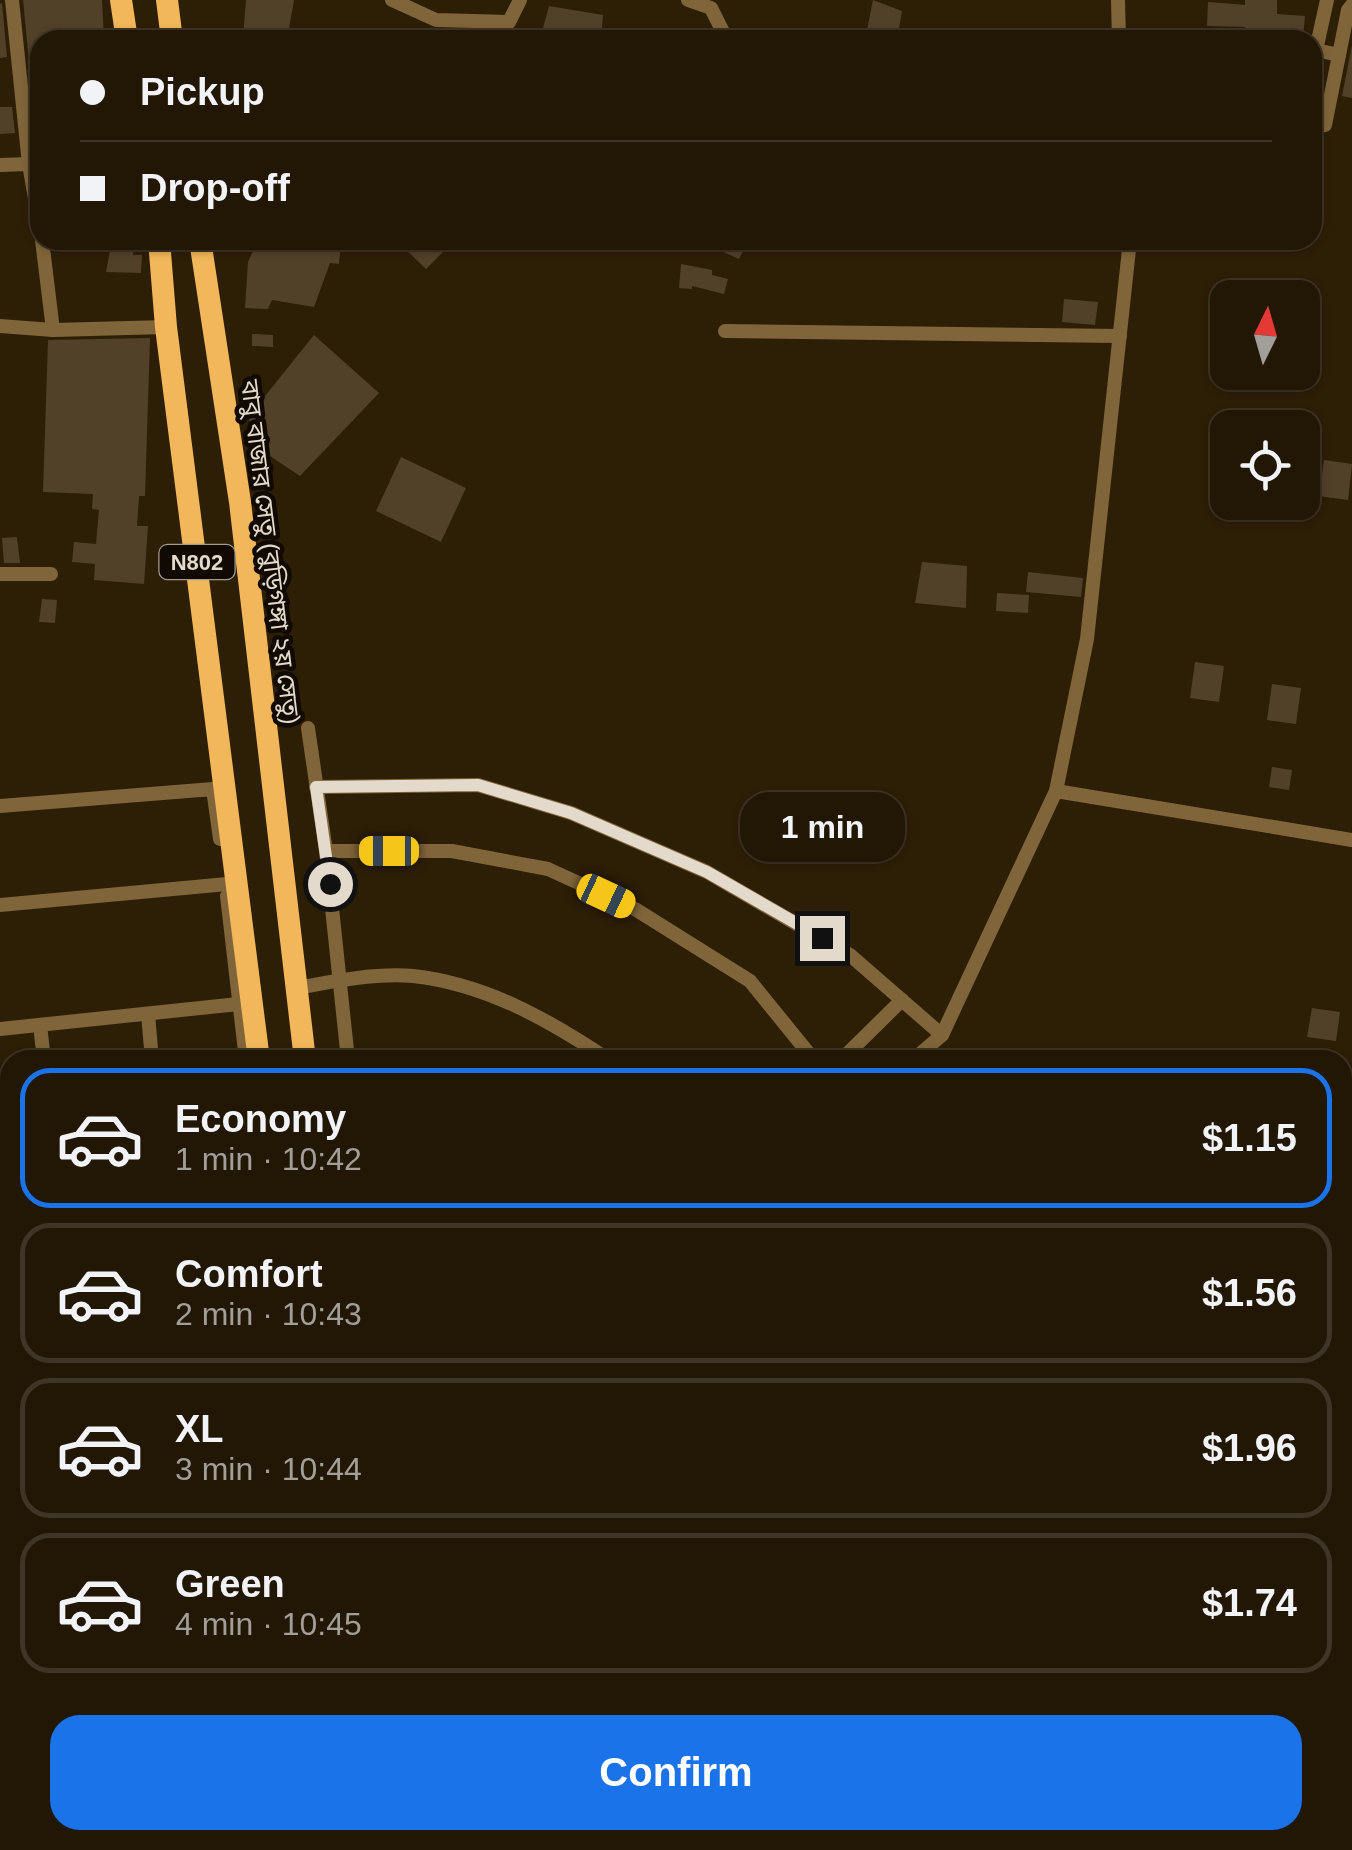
<!DOCTYPE html>
<html lang="en">
<head>
<meta charset="utf-8">
<style>
  :root { --surface:#221604; --page:#2a1f0e; --text:#f1f3f6; --muted:#a29f9a; --line:#3f3526; --accent:#1a73e8 }
  body { margin:0; font-family:Arial,"Noto Sans Bengali",sans-serif; background:var(--page); color:var(--text); height:100vh; display:flex; flex-direction:column; font-size:38px; white-space:nowrap }
  * { box-sizing:border-box; margin:0 }
  p { font-size:32px; color:var(--muted) }
  .icon { flex:none; width:55px; height:55px; fill:none; stroke:currentColor; stroke-width:2; stroke-linecap:round; stroke-linejoin:round }
  .map { position:relative; flex:1; overflow:hidden }
  .side { position:absolute; left:0px; top:1050px; width:1352px; height:800px; display:flex; flex-direction:column; background:var(--surface); border-radius:30px 30px 0 0; box-shadow:0 2px 8px #0004,0 0 0 2px var(--line) }
  .side>* { flex:none }
  .guide { position:absolute; left:30px; top:30px; width:1292px; height:220px; border-radius:30px; box-shadow:0 2px 8px #0004,0 0 0 2px var(--line); display:grid; align-content:center; height:220px; padding:0 50px; background:var(--surface) }
  .needle { width:65px; rotate:5deg }
  .controls { position:absolute; left:1210px; top:280px; display:grid; gap:20px }
  .controls a { display:grid; place-items:center; width:110px; height:110px; border-radius:20px; background:var(--surface); box-shadow:0 2px 8px #0004,0 0 0 2px var(--line); font-size:50px }
  .end { position:absolute; width:45px; height:45px; margin:-22px; border:12px solid #e4dacc; background:#111; box-shadow:0 0 0 5px #111 }
  .from { border-radius:50% }
  .bubble { position:absolute; height:70px; border-radius:30px; background:var(--surface); box-shadow:0 2px 8px #0004,0 0 0 2px var(--line); font-size:32px; font-weight:600; line-height:70px; text-align:center }
  .car { position:absolute; width:30px; height:60px; margin:-30px -15px; border-radius:12px; box-shadow:0 0 8px 2px #0007; background:linear-gradient(#f5c518 24%,#345 0 40%,#f5c518 0 76%,#345 0 86%,#f5c518 0) }
  .guide b { display:flex; align-items:center; gap:35px; height:95px; font-size:38px }
  .guide b+b { border-top:2px solid var(--line) }
  .guide i { width:25px; height:25px; background:var(--text) }
  ul { padding:18px 0 0; list-style:none }
  li { display:flex; align-items:center; gap:30px; height:140px; margin:0 20px 15px; padding:0 30px; border:5px solid var(--line); border-radius:30px }
  li div { flex:1 }
  li b { display:block; font-size:38px }
  li em { font-style:normal; font-weight:600 }
  li.on { border-color:var(--accent) }
  li>.icon { width:90px; height:90px; stroke-width:1.5 }
  .primary-button { display:flex; gap:20px; margin-top:auto; padding:20px 50px }
  .primary-button a { flex:1; height:115px; border-radius:30px; background:var(--accent); color:#fff; font-size:40px; font-weight:600; line-height:115px; text-align:center }
  .map>svg:first-child { display:block }
</style>
</head>
<body>
<div class="map">
<svg width="1352" height="1850" viewBox="0 0 1352 1850">
  <rect width="100%" height="100%" fill="#2d1e06"/>
  <g fill="#524129">
    <path d="M23,0H102L104,40L40,39V110L34,111Z"/>
    <path d="M246,0H294L287,40L243,37Z"/>
    <path d="M873,0L902,11L897,40H865Z"/>
    <path d="M1245,0H1277V14L1305,16L1303,37L1269,35V40H1245V27L1207,26L1208,2L1245,5Z"/>
    <path d="M2,3L7,57L0,58V4Z"/>
    <path d="M549,6L603,15L601,38L577,33L576,38L542,32Z"/>
    <path d="M446,31L494,32L503,34L502,40H444Z"/>
    <path d="M1352,45V98L1342,96Z"/>
    <path d="M0,107H12L15,133L0,134Z"/>
    <path d="M112,240H134L133,255H142L141,273L106,272Z"/>
    <path d="M258,240H341L339,264L330,263L314,307L272,300L268,309L245,308L248,262Z"/>
    <path d="M396,240H455L426,269Z"/>
    <path d="M727,240L745,247L739,259L721,251Z"/>
    <path d="M681,264L712,270V275L728,279L724,294L692,286V289L679,288Z"/>
    <path d="M1064,299L1098,302L1095,325L1062,322Z"/>
    <path d="M252,334L273,335V347L252,346Z"/>
    <path d="M314,335L379,393L300,476L252,444L249,416Z"/>
    <path d="M150,338L145,496H139L137,526H148L144,584L94,580L95,564L72,562L74,542L96,544L99,510L92,509L93,494L43,492L48,340Z"/>
    <path d="M401,457L466,488L441,542L376,511Z"/>
    <path d="M1324,460L1352,464L1348,500L1319,496Z"/>
    <path d="M17,537L20,563H4L2,538Z"/>
    <path d="M922,562L967,566L966,608L915,603Z"/>
    <path d="M1028,572L1083,578L1081,597L1026,592Z"/>
    <path d="M997,593L1029,595L1028,613L996,611Z"/>
    <path d="M42,599L57,600L55,623L39,622Z"/>
    <path d="M1195,662L1224,666L1219,702L1190,698Z"/>
    <path d="M1272,684L1301,688L1296,724L1267,720Z"/>
    <path d="M1272,767L1292,770L1289,790L1269,787Z"/>
    <path d="M1312,1008L1340,1012L1336,1041L1307,1037Z"/>
  </g>
  <g fill="none" stroke-linecap="round" stroke-linejoin="round">
    <g stroke="#81653a" stroke-width="14">
      <path d="M12,0L29,164L40,227"/>
      <path d="M392,0L436,20L509,22L520,0"/>
      <path d="M688,0L711,8L727,40"/>
      <path d="M1118,0L1119,40"/>
      <path d="M1327,0L1316,50L1339,55"/>
      <path d="M1312,128L1325,125L1348,10L1352,5"/>
      <path d="M0,165L29,164"/>
      <path d="M42,240L53,330L166,327"/>
      <path d="M0,326L53,330"/>
      <path d="M725,331L1120,336"/>
      <path d="M0,574H51"/>
      <path d="M308,728L326,851L348,1060"/>
      <path d="M316,787L478,785L571,813L707,872L850,955L942,1035"/>
      <path d="M1056,791L1352,840"/>
      <path d="M0,806L213,789L220,839"/>
      <path d="M326,851H452L548,869L635,909L750,981L814,1060"/>
      <path d="M227,896L246,1060"/>
      <path d="M0,905L238,883"/>
      <path d="M297,988C334,981 375,973 413,976C486,984 549,1020 609,1060"/>
      <path d="M148,1014L152,1060"/>
      <path d="M40,1025L44,1060"/>
      <path d="M0,1029L248,1003"/>
      <path d="M841,1060L902,1000"/>
      <path d="M913,1060L942,1035L1056,791L1087,639L1130,240"/>
      <path d="M0,1142L10,1141"/>
      <path d="M0,1247L10,1246"/>
      <path d="M0,1477H10"/>
      <path d="M0,1583L10,1582"/>
      <path d="M0,1695L10,1694"/>
      <path d="M0,1813L10,1812"/>
      <path d="M121,1840L122,1850"/>
      <path d="M227,1840L228,1850"/>
      <path d="M335,1840L336,1850"/>
      <path d="M641,1850L662,1840"/>
    </g>
    <g stroke="#f1b75a" stroke-width="22">
      <path d="M121,0L127,40"/>
      <path d="M167,0L172,40"/>
      <path d="M159,240L166,327L259,1060"/>
      <path d="M200,240L240,502L305,1060"/>
      <path d="M365,1840L366,1850"/>
      <path d="M396,1840L397,1850"/>
    </g>
  </g>
  <g fill="none" stroke-linecap="round" stroke-linejoin="round">
    <path stroke="#e4dacc" stroke-width="12" d="M330,884L316,787L478,785L571,813L707,872L822,938"/>
  </g>
  <g text-anchor="middle" stroke-width="9" stroke-linejoin="round" paint-order="stroke">
    <rect fill="#100a02" stroke="#a49c8f" stroke-width="2.5" x="159.5" y="545" width="75" height="34" rx="8"/>
    <g font-size="22" font-weight="bold" fill="#e4dacc">
      <text x="197" y="570">N802</text>
    </g>
    <g font-size="25" fill="#e4dacc" stroke="#100a02">
      <text transform="translate(271 552) rotate(83)" y="9">বাবু বাজার সেতু (বুড়িগঙ্গা ২য় সেতু)</text>
    </g>
  </g>
</svg>
<div class="controls">
<a><svg class="needle" viewBox="-14 -14 28 28"><path d="M0-13l5 13h-10z" fill="#e53935"/><path d="M0 13l5-13h-10z" fill="#a29f9a"/></svg></a>
<a><svg class="icon" aria-label="locate" viewBox="0 0 24 24"><circle cx="12" cy="12" r="6"/><path d="M12 2v4M12 18v4M2 12h4M18 12h4"/></svg></a>
</div>
<i class="end from" style="left:330px;top:884px"></i>
<i class="end" style="left:822px;top:938px"></i>
<div class="bubble" style="left:740px;top:792px;width:165px">1 min</div>
<i class="car" style="left:389px;top:851px;rotate:270deg"></i>
<i class="car" style="left:606px;top:896px;rotate:115deg"></i>
<div class="guide">
<b><i class="from"></i>Pickup</b>
<b><i></i>Drop-off</b>
</div>
<section class="side">
<ul>
<li class="on"><svg class="icon" aria-label="car" viewBox="0 0 24 24"><path d="M5 17H2v-5l4-1 3-4h7l3 4 3 1v5h-3M9 17h6M6 11h13"/><circle cx="7" cy="17" r="2"/><circle cx="17" cy="17" r="2"/></svg><div><b>Economy</b><p>1 min · 10:42</p></div><em>$1.15</em></li>
<li><svg class="icon" aria-label="car" viewBox="0 0 24 24"><path d="M5 17H2v-5l4-1 3-4h7l3 4 3 1v5h-3M9 17h6M6 11h13"/><circle cx="7" cy="17" r="2"/><circle cx="17" cy="17" r="2"/></svg><div><b>Comfort</b><p>2 min · 10:43</p></div><em>$1.56</em></li>
<li><svg class="icon" aria-label="car" viewBox="0 0 24 24"><path d="M5 17H2v-5l4-1 3-4h7l3 4 3 1v5h-3M9 17h6M6 11h13"/><circle cx="7" cy="17" r="2"/><circle cx="17" cy="17" r="2"/></svg><div><b>XL</b><p>3 min · 10:44</p></div><em>$1.96</em></li>
<li><svg class="icon" aria-label="car" viewBox="0 0 24 24"><path d="M5 17H2v-5l4-1 3-4h7l3 4 3 1v5h-3M9 17h6M6 11h13"/><circle cx="7" cy="17" r="2"/><circle cx="17" cy="17" r="2"/></svg><div><b>Green</b><p>4 min · 10:45</p></div><em>$1.74</em></li>
</ul>
<div class="primary-button"><a>Confirm</a></div>
</section>
</div>
</body>
</html>
